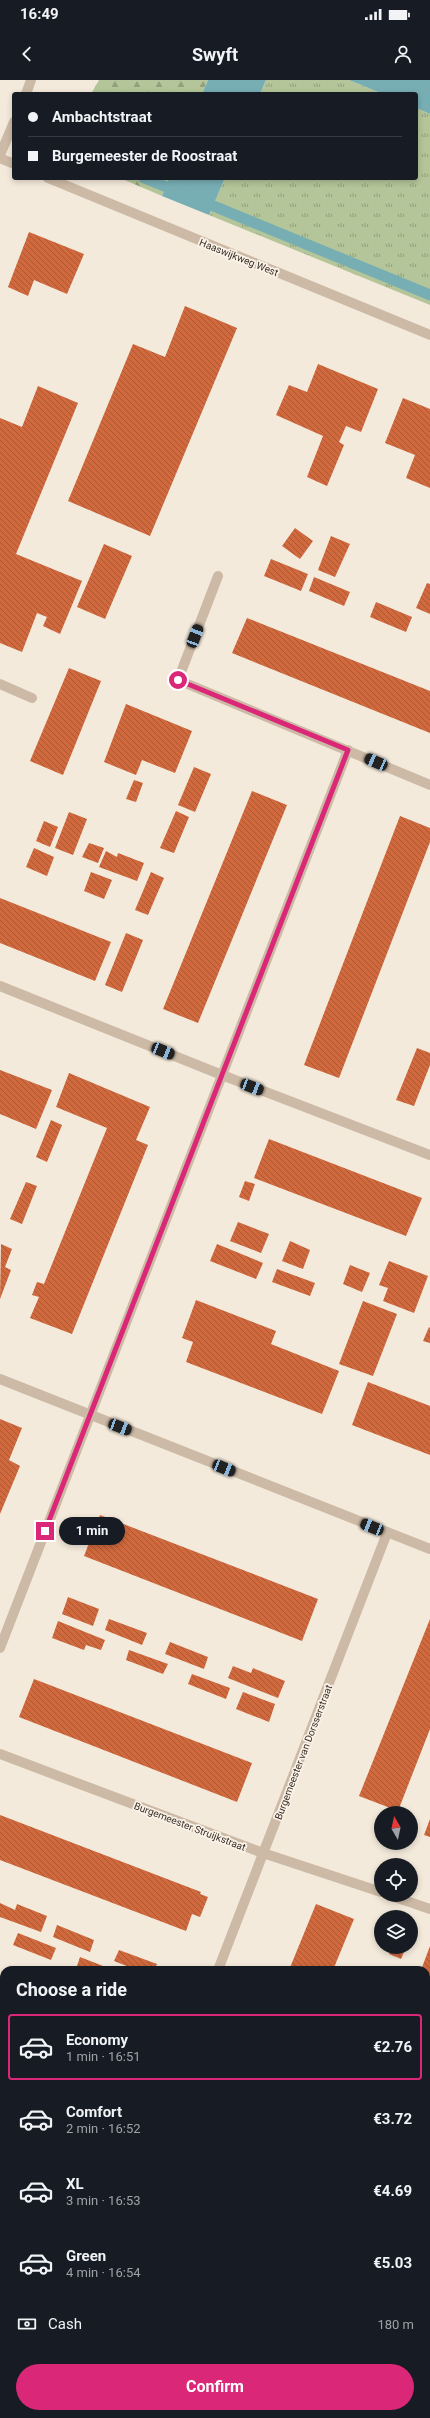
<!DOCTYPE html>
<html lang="en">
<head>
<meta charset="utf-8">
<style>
  :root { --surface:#171b24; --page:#20242c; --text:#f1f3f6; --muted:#9ea1a6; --line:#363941; --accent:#db2777 }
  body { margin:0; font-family:Roboto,sans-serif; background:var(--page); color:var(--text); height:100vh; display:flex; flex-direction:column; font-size:15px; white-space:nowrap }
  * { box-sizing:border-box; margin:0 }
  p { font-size:13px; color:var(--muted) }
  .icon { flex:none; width:22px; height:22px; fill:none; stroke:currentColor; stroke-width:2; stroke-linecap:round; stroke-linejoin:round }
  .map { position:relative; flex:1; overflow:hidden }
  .details { position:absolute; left:0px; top:1886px; width:430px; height:452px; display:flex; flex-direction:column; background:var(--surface); border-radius:12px 12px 0 0; box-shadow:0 2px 6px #0003 }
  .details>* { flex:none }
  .hud { position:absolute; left:12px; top:12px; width:406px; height:88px; border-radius:4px; box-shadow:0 2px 6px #0003; display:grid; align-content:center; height:88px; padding:0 16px; background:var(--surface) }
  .needle { width:26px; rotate:351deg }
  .buttons { position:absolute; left:374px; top:1726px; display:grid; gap:8px }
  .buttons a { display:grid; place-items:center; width:44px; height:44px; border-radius:50%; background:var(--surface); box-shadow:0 2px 6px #0003; font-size:20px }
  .end { position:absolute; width:18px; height:18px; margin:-9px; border:5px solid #db2777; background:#fff; box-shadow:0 0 0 2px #fff }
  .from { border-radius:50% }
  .bubble { position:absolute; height:28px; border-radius:14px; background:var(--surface); box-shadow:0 2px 6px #0003; font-size:13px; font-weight:700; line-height:28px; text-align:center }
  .car { position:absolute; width:12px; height:24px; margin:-12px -6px; border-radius:5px; box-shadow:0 0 3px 1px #0007; background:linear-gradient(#222 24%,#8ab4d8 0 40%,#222 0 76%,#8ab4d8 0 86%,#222 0) }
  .hud b { display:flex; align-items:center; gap:14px; height:38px; font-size:15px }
  .hud b+b { border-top:1px solid var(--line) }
  .hud i { width:10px; height:10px; background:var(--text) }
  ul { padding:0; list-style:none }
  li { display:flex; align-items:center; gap:12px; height:66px; margin:0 8px 6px; padding:0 8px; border:2px solid transparent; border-radius:4px }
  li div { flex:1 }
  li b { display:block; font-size:15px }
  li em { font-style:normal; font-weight:700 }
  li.on { border-color:var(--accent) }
  li>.icon { width:36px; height:36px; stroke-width:1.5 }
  h2 { padding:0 16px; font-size:18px; line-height:48px }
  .pay { display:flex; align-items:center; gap:10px; height:44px; padding:0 16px; font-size:15px }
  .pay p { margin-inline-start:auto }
  .button { display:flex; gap:8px; margin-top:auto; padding:8px 16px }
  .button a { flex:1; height:46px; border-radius:24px; background:var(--accent); color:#fff; font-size:16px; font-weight:700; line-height:46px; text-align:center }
  .status { display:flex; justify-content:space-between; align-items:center; height:28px; padding:0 20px; background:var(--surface); direction:ltr }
  .status svg { height:11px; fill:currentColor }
  header { display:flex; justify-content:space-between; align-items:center; height:52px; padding:0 16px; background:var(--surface); font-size:18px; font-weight:700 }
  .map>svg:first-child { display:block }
</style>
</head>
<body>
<div class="status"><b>16:49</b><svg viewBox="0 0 49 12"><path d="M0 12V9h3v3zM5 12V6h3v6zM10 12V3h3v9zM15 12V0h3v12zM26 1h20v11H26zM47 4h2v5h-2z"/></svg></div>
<header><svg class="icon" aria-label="back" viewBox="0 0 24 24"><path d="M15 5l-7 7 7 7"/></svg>Swyft<svg class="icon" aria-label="person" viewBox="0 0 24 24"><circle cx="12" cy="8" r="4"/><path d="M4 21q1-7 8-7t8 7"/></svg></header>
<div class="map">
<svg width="430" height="2338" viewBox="0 0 430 2338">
  <defs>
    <pattern id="grass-tufts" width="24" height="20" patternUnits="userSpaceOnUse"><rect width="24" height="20" fill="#b4c599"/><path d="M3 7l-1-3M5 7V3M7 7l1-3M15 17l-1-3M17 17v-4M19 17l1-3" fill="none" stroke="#93a07d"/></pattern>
    <pattern id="forest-firs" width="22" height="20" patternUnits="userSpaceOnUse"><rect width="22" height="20" fill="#b4c599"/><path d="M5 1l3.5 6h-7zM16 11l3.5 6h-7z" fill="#93a07d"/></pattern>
    <pattern id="building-back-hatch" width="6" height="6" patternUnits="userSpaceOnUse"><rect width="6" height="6" fill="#d0693d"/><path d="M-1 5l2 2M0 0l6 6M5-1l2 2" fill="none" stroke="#aa5733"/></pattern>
  </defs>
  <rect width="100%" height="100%" fill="#f4eadb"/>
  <g fill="url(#grass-tufts)">
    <path d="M266,0H349L383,14H260Z"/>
    <path d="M416,28L430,34V225L209,135L225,98H416Z"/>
  </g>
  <g fill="url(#forest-firs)">
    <path d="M99,0H208L202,14H91Z"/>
    <path d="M120,98H169L162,116Z"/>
  </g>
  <g fill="#77aeb4">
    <path d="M208,0H266L260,14H202Z"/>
    <path d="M349,0H430V34L416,28V14H383Z"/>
    <path d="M169,98H225L209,135L162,116Z"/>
  </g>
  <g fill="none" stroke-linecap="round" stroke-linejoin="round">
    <g stroke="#77aeb4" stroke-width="11">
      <path d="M144,98L179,112"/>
      <path d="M199,120L430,215"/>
    </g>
  </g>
  <g fill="url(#building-back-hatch)">
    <path d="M29,152L84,174L67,214L34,200L28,216L8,207Z"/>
    <path d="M185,226L237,248L150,456L68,421L133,264L165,277Z"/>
    <path d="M318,284L378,309L361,352L346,346L339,362L344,365L327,406L307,397L323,356L276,335L289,305L307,312Z"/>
    <path d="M38,306L78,323L16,474L82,501L60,554L43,546L47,537L37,533L22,572L0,563V338L22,347Z"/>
    <path d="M403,318L430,329V408L406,398L415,375L385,363Z"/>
    <path d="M295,448L313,461L300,479L282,466Z"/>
    <path d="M331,456L350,464L335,497L318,490Z"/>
    <path d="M104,464L132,476L105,539L77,527Z"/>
    <path d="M271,479L308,494L301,511L264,496Z"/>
    <path d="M314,497L350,512L344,526L309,511Z"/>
    <path d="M427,503L430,504V534L416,528Z"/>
    <path d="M376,522L412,537L406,552L370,537Z"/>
    <path d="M247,538L430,611V653L232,573Z"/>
    <path d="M69,588L101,601L63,695L30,681Z"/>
    <path d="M126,624L192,651L175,693L142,680L136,695L104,682Z"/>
    <path d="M194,687L211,694L195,732L178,725Z"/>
    <path d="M134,700L143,703L136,722L126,719Z"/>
    <path d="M252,711L287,725L198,943L163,929Z"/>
    <path d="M176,731L189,737L174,773L160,768Z"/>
    <path d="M69,732L87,739L73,775L55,768Z"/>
    <path d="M400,736L430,748V762L339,998L304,985Z"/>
    <path d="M44,741L58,747L50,767L36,761Z"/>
    <path d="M89,763L104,768L98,783L82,777Z"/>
    <path d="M34,768L54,777L47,796L26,787Z"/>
    <path d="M106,771L117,777L118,773L144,783L137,801L99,787Z"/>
    <path d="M91,792L112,800L104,819L84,811Z"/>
    <path d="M151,792L164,798L148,835L135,830Z"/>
    <path d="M0,818L111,862L95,901L0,863Z"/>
    <path d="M126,853L143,860L122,912L105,905Z"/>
    <path d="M417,968L430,973V985L414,1026L396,1020Z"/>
    <path d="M0,990L52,1010L36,1049L0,1034Z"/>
    <path d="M69,993L150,1027L136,1060L148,1065L72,1254L30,1238L39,1217L32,1215L37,1202L44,1204L107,1048L56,1027Z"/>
    <path d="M51,1040L62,1045L47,1082L36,1077Z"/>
    <path d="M269,1059L422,1118L406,1156L254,1098Z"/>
    <path d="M245,1101L255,1104L249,1121L239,1117Z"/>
    <path d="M26,1102L37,1106L22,1144L10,1139Z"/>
    <path d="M238,1142L269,1154L261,1173L230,1161Z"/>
    <path d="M290,1161L310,1170L303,1189L282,1181Z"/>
    <path d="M1,1164L12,1169L5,1187L11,1190L0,1219Z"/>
    <path d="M217,1164L263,1183L256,1199L210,1181Z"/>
    <path d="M389,1181L428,1196L414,1233L383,1221L388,1208L379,1205Z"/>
    <path d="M350,1185L370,1193L362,1212L343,1204Z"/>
    <path d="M277,1189L315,1203L310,1216L272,1202Z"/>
    <path d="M196,1220L276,1251L271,1264L339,1291L322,1334L186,1282L193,1262L182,1258Z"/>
    <path d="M363,1221L397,1234L373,1296L339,1284Z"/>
    <path d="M429,1247L430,1248V1263L423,1261Z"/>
    <path d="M368,1302L430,1326V1375L352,1345Z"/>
    <path d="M0,1339L22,1348L9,1380L20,1386L0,1434Z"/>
    <path d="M100,1435L318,1519L302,1561L84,1476Z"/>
    <path d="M68,1517L99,1529L93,1546L62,1534Z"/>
    <path d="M109,1539L147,1553L142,1565L105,1550Z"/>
    <path d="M430,1539V1649L398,1731L359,1716Z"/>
    <path d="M58,1541L105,1560L101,1570L86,1565L84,1570L52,1558Z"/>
    <path d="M170,1562L208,1577L204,1589L165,1574Z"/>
    <path d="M129,1570L168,1584L163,1594L126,1580Z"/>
    <path d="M233,1586L251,1593L253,1588L285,1601L278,1618L228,1598Z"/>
    <path d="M192,1594L230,1608L226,1619L188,1604Z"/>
    <path d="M34,1599L252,1683L237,1722L19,1637Z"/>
    <path d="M243,1612L275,1624L269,1642L236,1629Z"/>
    <path d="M0,1735L201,1812L200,1814L208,1817L200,1837L192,1834L186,1851L0,1780Z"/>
    <path d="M430,1739V1757L424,1755Z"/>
    <path d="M0,1823L15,1830L17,1824L47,1836L41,1852L0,1837Z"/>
    <path d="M316,1824L354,1839L333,1890H289Z"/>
    <path d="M57,1845L94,1860L90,1872L53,1857Z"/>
    <path d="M18,1853L56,1868L51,1880L13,1865Z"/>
    <path d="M430,1866V1908L426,1906V1890H421Z"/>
    <path d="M392,1867H406L401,1879L389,1874Z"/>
    <path d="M119,1870L157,1884L154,1890H137L114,1881Z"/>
    <path d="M80,1877L98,1884L113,1890H79L76,1889Z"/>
    <path d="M0,1901L4,1903V1951L0,1949Z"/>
    <path d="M426,1970L430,1972V1992L426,1991Z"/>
    <path d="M426,2002L430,2004V2017L426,2015Z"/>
    <path d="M426,2070L430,2071V2097L426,2107Z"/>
    <path d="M426,2255L430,2256V2297L426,2296Z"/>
    <rect x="0" y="2262" width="4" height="45"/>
    <path d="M40,2334H52V2338L40,2337Z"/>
    <path d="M61,2334H78V2337L61,2338Z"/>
    <path d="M107,2334H117L116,2338H107Z"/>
    <path d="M172,2334H211L210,2338H172Z"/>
    <path d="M280,2334H292L291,2338Z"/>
    <path d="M319,2334H330L329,2337Z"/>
    <path d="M382,2334H402L400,2338H381Z"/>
  </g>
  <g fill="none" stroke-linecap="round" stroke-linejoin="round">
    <g stroke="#cdbaa6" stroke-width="10">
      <path d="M26,14L31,0"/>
      <path d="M0,75L14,42"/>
      <path d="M0,78L14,84"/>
      <path d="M48,98L430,255"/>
      <path d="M218,496L178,600L430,705"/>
      <path d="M0,604L32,618"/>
      <path d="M0,906L222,995L430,1075"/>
      <path d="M0,1299L430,1469"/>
      <path d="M0,1568L348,670"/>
      <path d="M0,1674L263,1773L381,1812"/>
      <path d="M389,1815L430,1829"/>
      <path d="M218,1890L387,1453"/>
      <path d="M0,2052L4,2054"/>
      <path d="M0,2100L4,2088"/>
      <path d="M426,2198L430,2199"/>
    </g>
  </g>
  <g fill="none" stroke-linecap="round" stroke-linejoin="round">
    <path stroke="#db2777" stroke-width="5" d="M45,1451L348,670L178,600"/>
  </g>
  <g text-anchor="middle" stroke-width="3.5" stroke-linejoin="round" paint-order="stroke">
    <g font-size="10" fill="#392e27" stroke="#fbf3e8">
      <text transform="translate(239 177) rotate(22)" y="4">Haaswijkweg West</text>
      <text transform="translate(303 1672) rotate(-69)" y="4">Burgemeester van Dorsserstraat</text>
      <text transform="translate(190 1746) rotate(21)" y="4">Burgemeester Struijkstraat</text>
    </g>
  </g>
</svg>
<div class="buttons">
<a><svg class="needle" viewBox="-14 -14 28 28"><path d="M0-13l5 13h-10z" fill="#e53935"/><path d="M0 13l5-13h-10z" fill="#9ea1a6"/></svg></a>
<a><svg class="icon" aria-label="locate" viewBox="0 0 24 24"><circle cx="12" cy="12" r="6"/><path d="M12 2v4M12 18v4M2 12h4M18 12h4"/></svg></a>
<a><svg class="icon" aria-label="layers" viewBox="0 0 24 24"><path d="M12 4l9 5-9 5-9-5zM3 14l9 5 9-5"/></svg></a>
</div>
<i class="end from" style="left:178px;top:600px"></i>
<i class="end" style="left:45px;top:1451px"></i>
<div class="bubble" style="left:59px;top:1437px;width:66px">1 min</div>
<i class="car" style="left:195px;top:556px;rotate:21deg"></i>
<i class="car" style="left:376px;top:682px;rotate:294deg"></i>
<i class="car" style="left:163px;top:971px;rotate:112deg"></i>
<i class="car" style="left:252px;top:1007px;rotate:111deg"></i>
<i class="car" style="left:120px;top:1347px;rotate:111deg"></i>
<i class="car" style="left:224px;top:1388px;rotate:112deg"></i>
<i class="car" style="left:372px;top:1447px;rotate:292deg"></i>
<div class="hud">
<b><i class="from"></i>Ambachtstraat</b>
<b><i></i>Burgemeester de Roostraat</b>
</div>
<section class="details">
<h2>Choose a ride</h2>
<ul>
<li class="on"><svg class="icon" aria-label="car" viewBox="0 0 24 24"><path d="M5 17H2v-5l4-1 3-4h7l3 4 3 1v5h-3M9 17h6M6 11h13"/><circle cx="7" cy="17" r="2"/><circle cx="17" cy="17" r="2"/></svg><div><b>Economy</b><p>1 min · 16:51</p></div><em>€2.76</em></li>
<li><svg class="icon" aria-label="car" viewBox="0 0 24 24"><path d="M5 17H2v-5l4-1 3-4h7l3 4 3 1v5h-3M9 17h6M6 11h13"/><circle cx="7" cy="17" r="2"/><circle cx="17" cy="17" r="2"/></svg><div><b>Comfort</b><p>2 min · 16:52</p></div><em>€3.72</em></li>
<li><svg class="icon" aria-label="car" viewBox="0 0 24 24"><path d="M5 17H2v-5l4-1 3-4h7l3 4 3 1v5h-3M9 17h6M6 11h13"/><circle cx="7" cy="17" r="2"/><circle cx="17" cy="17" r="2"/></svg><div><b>XL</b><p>3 min · 16:53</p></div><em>€4.69</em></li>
<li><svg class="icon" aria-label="car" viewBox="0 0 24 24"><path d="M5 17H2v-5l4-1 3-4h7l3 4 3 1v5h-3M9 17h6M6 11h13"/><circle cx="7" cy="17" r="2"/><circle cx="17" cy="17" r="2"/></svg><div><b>Green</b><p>4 min · 16:54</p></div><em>€5.03</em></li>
</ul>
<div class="pay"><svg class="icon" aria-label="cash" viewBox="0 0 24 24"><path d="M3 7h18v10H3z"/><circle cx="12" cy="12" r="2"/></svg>Cash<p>180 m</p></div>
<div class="button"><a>Confirm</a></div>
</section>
</div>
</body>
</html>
